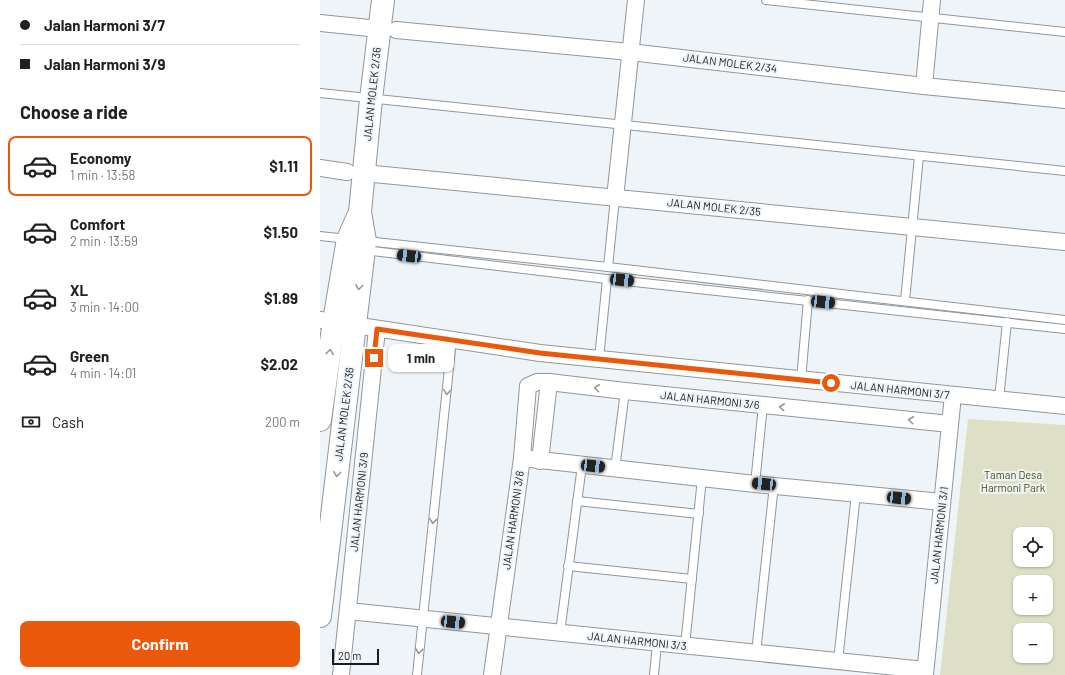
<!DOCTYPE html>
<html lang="en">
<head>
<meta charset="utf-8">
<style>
  :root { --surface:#fff; --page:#f6f6f6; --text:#202124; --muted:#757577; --line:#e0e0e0; --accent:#ea580c }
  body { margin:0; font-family:Barlow,sans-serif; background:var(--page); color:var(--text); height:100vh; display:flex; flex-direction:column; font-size:15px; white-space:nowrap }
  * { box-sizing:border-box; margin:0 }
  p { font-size:13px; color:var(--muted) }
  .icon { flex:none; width:22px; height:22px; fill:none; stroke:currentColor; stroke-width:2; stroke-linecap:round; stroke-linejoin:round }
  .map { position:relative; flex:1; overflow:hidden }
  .sheet { display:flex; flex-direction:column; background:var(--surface); width:320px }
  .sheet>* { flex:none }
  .hud { display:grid; align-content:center; height:88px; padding:0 20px; background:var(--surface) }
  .tools { position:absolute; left:693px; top:527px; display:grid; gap:8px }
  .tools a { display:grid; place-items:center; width:40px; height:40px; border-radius:8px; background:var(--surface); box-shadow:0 1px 3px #0004; font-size:20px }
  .scale { position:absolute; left:12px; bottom:10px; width:47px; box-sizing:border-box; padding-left:4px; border:2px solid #191b1c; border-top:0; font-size:11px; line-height:14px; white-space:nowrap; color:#191b1c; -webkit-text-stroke:3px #eff4f9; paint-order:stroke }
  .end { position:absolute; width:18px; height:18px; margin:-9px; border:5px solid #ea580c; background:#fff; box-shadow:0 0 0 2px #fff }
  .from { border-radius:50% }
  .bubble { position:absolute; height:28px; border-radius:8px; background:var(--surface); box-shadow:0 1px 3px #0004; font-size:13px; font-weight:700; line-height:28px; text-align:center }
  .car { position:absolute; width:12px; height:24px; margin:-12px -6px; border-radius:5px; box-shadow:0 0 3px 1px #0007; background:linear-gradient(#222 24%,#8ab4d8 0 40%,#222 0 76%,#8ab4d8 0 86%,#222 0) }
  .hud b { display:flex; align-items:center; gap:14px; height:38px; font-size:15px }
  .hud b+b { border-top:1px solid var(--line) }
  .hud i { width:10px; height:10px; background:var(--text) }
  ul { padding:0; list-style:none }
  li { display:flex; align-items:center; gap:12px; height:60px; margin:0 8px 6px; padding:0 12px; border:2px solid transparent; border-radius:8px }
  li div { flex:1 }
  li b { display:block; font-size:15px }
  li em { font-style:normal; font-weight:700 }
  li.selected { border-color:var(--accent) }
  li>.icon { width:36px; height:36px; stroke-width:1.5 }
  h2 { padding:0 20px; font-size:18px; line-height:48px }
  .pay { display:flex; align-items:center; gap:10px; height:44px; padding:0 20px; font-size:15px }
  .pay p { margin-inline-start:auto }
  .primary-button { display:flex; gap:8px; margin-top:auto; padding:8px 20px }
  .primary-button a { flex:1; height:46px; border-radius:8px; background:var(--accent); color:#fff; font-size:16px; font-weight:700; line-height:46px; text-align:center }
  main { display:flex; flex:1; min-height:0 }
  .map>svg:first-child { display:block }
</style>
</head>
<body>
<main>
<section class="sheet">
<div class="hud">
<b><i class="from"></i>Jalan Harmoni 3/7</b>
<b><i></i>Jalan Harmoni 3/9</b>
</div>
<h2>Choose a ride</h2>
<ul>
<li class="selected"><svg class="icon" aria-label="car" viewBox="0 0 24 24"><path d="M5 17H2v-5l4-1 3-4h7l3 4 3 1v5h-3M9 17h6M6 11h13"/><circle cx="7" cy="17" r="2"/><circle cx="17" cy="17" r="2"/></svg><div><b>Economy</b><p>1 min · 13:58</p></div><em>$1.11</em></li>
<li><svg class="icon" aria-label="car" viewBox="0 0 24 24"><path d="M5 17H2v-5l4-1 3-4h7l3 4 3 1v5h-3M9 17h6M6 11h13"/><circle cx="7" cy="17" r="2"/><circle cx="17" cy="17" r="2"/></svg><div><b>Comfort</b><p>2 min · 13:59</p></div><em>$1.50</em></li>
<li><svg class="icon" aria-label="car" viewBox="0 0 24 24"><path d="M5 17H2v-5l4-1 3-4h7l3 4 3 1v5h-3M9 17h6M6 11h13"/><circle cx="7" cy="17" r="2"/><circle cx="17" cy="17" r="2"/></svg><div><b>XL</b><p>3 min · 14:00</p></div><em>$1.89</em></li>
<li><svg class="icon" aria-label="car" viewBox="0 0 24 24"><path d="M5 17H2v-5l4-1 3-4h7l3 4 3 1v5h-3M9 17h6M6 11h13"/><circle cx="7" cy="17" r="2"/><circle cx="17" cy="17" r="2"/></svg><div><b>Green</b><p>4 min · 14:01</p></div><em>$2.02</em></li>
</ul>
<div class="pay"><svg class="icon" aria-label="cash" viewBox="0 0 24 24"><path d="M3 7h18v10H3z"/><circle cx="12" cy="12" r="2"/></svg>Cash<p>200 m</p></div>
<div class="primary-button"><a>Confirm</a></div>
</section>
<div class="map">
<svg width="745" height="675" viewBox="0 0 745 675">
  <rect width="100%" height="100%" fill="#eff4f9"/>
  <path fill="#dde0c6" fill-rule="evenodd" d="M648,419L745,425V675H620ZM700,534H726V560H700ZM700,582H726V608H700ZM700,630H726V656H700Z"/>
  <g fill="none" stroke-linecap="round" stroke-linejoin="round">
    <defs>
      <g id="lane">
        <path d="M446,0L745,32"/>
        <path d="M0,93L745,171"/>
        <path d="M0,236L27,239"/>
        <path d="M46,241L288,267L745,320"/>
        <path d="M44,250L287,279L745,329"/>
        <path d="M288,267L295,198"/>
        <path d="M585,301L599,156"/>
        <path d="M279,359L287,279"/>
        <path d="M481,380L488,300"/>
        <path d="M679,399L687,322"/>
        <path d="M295,469L305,391"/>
        <path d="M435,484L443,405"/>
        <path d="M257,501L379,514"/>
        <path d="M248,566L372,579"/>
        <path d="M240,633L262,465"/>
        <path d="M365,646L382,478"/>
        <path d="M436,653L454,485"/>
        <path d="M518,661L536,494"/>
        <path d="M97,675L132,339"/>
        <path d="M334,675L337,643"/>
      </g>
      <g id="street">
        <path d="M0,23L59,29"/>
        <path d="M76,30L310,52L604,86L745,100"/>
        <path d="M604,86L612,0"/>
        <path d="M0,168L27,172"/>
        <path d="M44,173L745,242"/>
        <path d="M295,198L316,0"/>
        <path d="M0,320L220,353L745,406"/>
        <path d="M202,458L435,484L622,502"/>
        <path d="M220,461L229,382"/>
        <path d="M28,611L605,670"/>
        <path d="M21,675L57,329"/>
        <path d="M172,675L202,458L208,386L217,382H229L305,391L630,424"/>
        <path d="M605,675L633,395"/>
      </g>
      <g id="secondary">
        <path d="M0,420L14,321L28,239L40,212"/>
        <path d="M0,616L45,241L40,212L51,99L63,0"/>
      </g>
    </defs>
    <use href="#lane" stroke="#92979b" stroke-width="10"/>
    <use href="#street" stroke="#92979b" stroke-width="18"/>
    <use href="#secondary" stroke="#92979b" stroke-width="24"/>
    <use href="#lane" stroke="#fff" stroke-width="8"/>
    <use href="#street" stroke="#fff" stroke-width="16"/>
    <use href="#secondary" stroke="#fff" stroke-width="22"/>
  </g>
  <defs><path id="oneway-chevron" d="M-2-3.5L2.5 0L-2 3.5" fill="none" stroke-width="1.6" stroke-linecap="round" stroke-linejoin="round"/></defs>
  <g stroke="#989899">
    <use href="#oneway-chevron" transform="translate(39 287) rotate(97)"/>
    <use href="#oneway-chevron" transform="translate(10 352) rotate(-81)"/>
    <use href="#oneway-chevron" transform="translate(277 388) rotate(-172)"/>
    <use href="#oneway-chevron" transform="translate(127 392) rotate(96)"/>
    <use href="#oneway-chevron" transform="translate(462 407) rotate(-174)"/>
    <use href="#oneway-chevron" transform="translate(591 420) rotate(-174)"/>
    <use href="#oneway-chevron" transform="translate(17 474) rotate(97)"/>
    <use href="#oneway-chevron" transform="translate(113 521) rotate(96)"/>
    <use href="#oneway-chevron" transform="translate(99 651) rotate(96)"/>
  </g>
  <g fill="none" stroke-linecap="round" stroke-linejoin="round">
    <path stroke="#ea580c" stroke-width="5" d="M54,358L57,329L220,353L511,383"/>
  </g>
  <g text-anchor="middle" stroke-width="4" stroke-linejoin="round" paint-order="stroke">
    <g font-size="11" fill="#191b1c" stroke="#eff4f9">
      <text transform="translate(410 63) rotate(7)" y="4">JALAN MOLEK 2/34</text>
      <text transform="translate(52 94) rotate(-84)" y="4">JALAN MOLEK 2/36</text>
      <text transform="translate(394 207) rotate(6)" y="4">JALAN MOLEK 2/35</text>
      <text transform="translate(580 390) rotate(6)" y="4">JALAN HARMONI 3/7</text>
      <text transform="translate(390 400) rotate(6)" y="4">JALAN HARMONI 3/6</text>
      <text transform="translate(24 414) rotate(-83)" y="4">JALAN MOLEK 2/36</text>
      <text transform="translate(39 502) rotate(-84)" y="4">JALAN HARMONI 3/9</text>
      <text transform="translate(193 520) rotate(-82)" y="4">JALAN HARMONI 3/8</text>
      <text transform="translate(619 535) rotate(-84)" y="4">JALAN HARMONI 3/1</text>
      <text transform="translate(317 641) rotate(6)" y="4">JALAN HARMONI 3/3</text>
    </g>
    <g font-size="11" fill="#4b4d0b" stroke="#eff4f9">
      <text x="693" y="479">Taman Desa<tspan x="693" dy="13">Harmoni Park</tspan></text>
    </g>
  </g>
</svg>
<div class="tools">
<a><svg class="icon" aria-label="locate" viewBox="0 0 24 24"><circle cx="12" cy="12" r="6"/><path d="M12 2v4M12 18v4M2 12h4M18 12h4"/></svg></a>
<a>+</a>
<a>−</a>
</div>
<div class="scale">20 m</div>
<i class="end from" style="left:511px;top:383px"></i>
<i class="end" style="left:54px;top:358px"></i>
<div class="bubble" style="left:68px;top:344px;width:66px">1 min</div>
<i class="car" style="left:89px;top:256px;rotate:277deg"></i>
<i class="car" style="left:302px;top:280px;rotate:96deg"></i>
<i class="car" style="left:503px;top:302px;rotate:96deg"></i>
<i class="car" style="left:273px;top:466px;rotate:96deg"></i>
<i class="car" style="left:444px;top:484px;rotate:275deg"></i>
<i class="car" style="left:579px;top:498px;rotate:96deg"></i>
<i class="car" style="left:133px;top:622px;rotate:96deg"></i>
</div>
</main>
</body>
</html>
